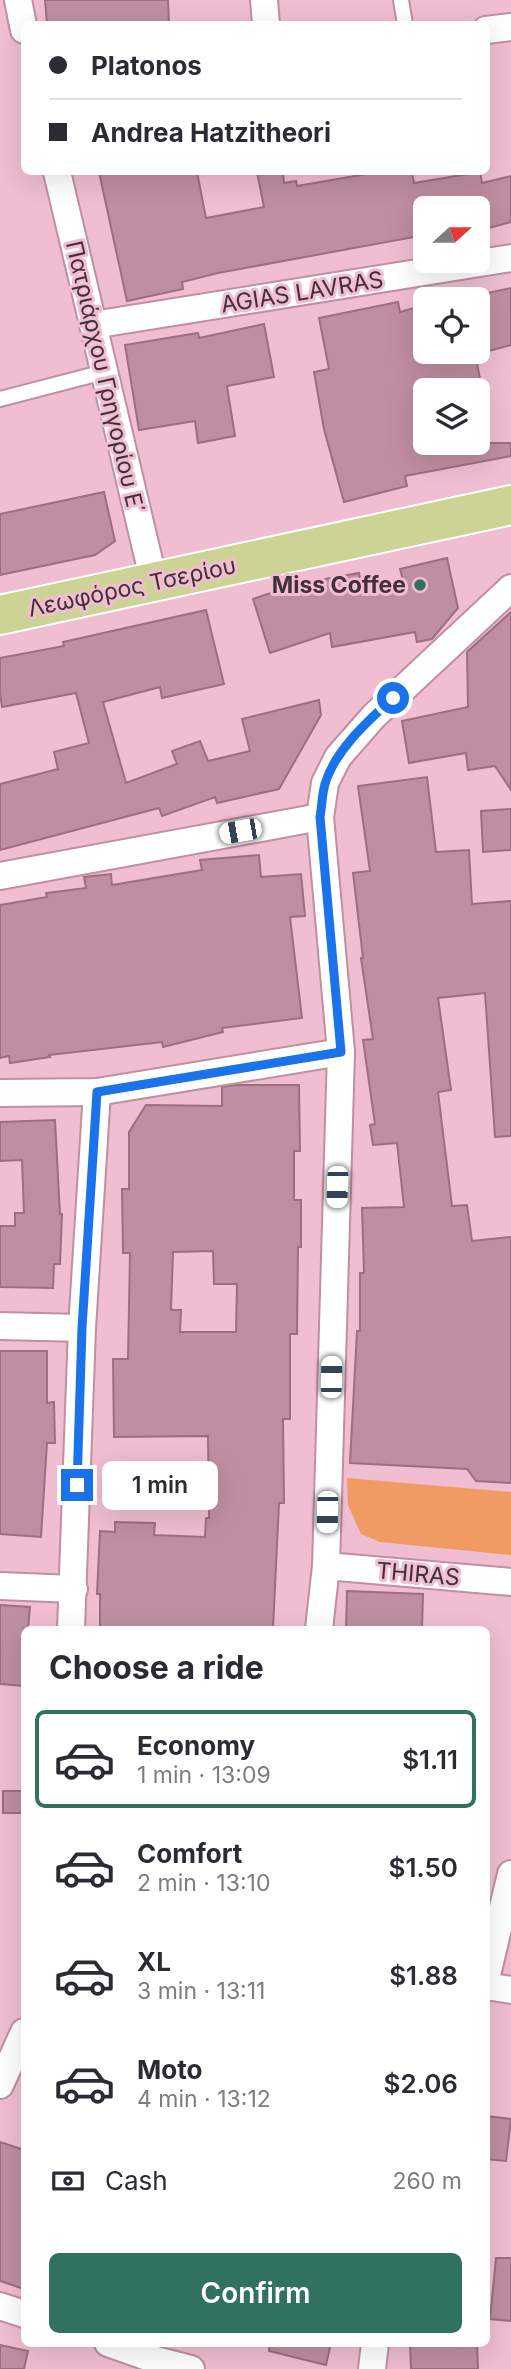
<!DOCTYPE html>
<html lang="en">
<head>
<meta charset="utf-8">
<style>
  :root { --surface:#fff; --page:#f2f2f3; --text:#2b2b33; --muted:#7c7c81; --line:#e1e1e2; --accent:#307160 }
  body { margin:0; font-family:Inter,sans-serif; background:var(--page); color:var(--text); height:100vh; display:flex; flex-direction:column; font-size:26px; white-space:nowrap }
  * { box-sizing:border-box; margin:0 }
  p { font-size:23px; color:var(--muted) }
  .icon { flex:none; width:38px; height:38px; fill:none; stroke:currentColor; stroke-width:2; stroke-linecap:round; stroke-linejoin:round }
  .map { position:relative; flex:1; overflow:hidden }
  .details { position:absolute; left:21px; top:1626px; width:469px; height:721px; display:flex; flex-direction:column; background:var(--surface); border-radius:10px; box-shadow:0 7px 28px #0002 }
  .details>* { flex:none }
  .banner { position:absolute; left:21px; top:21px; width:469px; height:154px; border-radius:10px; box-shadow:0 7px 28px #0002; display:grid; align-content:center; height:154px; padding:0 28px; background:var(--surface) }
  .needle { width:46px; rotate:69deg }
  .buttons { position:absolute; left:413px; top:196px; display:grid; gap:14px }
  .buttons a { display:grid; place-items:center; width:77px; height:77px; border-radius:10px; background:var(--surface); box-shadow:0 7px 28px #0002; font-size:35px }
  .end { position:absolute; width:32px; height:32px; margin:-16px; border:9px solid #1a73e8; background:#fff; box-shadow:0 0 0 4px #fff }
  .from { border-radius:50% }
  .bubble { position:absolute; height:49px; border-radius:10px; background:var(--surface); box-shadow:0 7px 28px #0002; font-size:23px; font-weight:600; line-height:49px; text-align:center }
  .car { position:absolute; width:21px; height:42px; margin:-21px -10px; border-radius:9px; box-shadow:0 0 5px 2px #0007; background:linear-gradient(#fff 24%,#345 0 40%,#fff 0 76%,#345 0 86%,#fff 0) }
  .banner b { display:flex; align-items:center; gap:24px; height:66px; font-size:26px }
  .banner b+b { border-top:2px solid var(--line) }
  .banner i { width:18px; height:18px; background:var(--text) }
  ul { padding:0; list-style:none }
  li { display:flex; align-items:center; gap:21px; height:98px; margin:0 14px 10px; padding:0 14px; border:4px solid transparent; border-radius:10px }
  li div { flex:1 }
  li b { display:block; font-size:26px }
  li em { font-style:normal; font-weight:600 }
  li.current { border-color:var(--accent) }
  li>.icon { width:63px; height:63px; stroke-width:1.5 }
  h2 { padding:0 28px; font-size:32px; line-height:84px }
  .pay { display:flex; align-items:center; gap:18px; height:77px; padding:0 28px; font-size:26px }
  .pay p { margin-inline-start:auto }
  .primary-button { display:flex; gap:14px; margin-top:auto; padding:14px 28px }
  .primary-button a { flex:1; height:80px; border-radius:10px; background:var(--accent); color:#fff; font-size:28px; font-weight:600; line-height:80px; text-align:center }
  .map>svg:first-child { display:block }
</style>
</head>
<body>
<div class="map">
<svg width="511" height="2369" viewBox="0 0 511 2369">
  <rect width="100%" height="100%" fill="#f0bdd1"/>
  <path fill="#ef9b63" d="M347,1478L511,1492V1555L380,1542L361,1534L348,1505Z"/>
  <g fill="#bf8ea1" stroke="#9c6e80" stroke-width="2" fill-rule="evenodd">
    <path d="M45,0H168L169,24H47Z"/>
    <path d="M99,172H197L206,218L264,207L257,172H283L284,183L296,181L297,186L378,172H412L414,183L480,172L482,183L511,176V222L478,231V208H425V235L218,273L182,282L183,289L127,301Z"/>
    <path d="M511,288V345L478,354V295Z"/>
    <path d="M398,302L400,312L425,305V352H475L482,390H425V443H511V456L405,476L407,486L344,502L324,429L314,372L329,369L319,318Z"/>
    <path d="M264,324L274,377L227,386L235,436L198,443L195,421L139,430L125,345L198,333L199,338Z"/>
    <path d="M104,492L115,541L95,555L0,575V514Z"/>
    <path d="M447,558L458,608L432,639L417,642L415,632L332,647L330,633L270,653L253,599L298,584L359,573L363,594L405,588L400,569Z"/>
    <path d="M206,610L224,684L162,698L160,687L103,702L126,783L177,764L172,751L200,741L208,761L250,751L242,719L319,700L321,715L279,789L217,803L215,797L162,816L159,808L0,850V784L58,769L54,752L89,743L76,693L2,707L0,693V658L64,646L63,642Z"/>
    <path d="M511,612V790L495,766L468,770L466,753L409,763L402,721L468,707L467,652Z"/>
    <path d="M427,777L436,852L469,850L472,904L511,901V1136L495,1137L485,993L438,998L451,1090L438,1092L452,1206L467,1205L472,1241L511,1237V1483L476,1481L467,1469L350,1463L357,1331H360V1273H364L362,1208L404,1207L397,1143L373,1145L370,1125L375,1124L363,1040L373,1039L361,958H363L353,873L370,871L358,786Z"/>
    <path d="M511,809V850L483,852L481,811Z"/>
    <path d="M259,855L261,877L301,874L305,916L290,917L302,1018L222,1028L223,1032L163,1047L162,1042L49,1055L50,1057L10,1063L9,1056L0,1058V905L47,897L46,893L86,888L84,877L111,874L112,885L202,870L200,860Z"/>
    <path d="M236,1085H299L300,1151H294V1200H301V1247H298L297,1334H290V1419H283L284,1503H279L273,1629H100V1594H97L100,1531L115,1532V1522L155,1523L154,1535L205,1537L206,1518H209L208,1436L114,1437L113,1359H128L130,1253H123L122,1189H129V1132L146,1105L222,1106V1087ZM213,1251L214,1284H237L236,1332H180L181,1310H171L173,1252Z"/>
    <path d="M55,1120L60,1214H62L60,1264H54L53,1288L0,1287V1226H15V1213H24L22,1160L0,1161V1122Z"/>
    <path d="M0,1351H47V1403L54,1402L55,1443H47L41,1537L0,1534Z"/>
    <path d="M347,1591L423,1594L422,1629H346Z"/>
    <path d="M0,1605L30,1607L28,1629H24V1686L0,1684Z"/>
    <rect x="3" y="1791" width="20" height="22"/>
    <path d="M486,2116L511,2119L506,2161L486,2159Z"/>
    <path d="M0,2142L24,2150V2289L0,2281Z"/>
    <path d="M496,2258H511V2321L490,2319Z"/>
    <path d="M270,2343H331L326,2365L269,2351Z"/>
    <path d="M410,2343H477L478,2369H411Z"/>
    <path d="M0,2345L28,2351L24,2369H0Z"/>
  </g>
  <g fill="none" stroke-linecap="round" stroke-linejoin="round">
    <defs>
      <g id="lane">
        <path d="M401,0L405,24"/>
        <path d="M0,399L104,372"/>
      </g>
      <g id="street">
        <path d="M18,0L24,30"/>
        <path d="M264,0L266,24"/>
        <path d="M486,30L511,27"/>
        <path d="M57,172L154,582"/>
        <path d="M93,325L511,258"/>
        <path d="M0,876L320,817"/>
        <path d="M0,1093L97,1092L341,1052"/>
        <path d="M0,1326L82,1328"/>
        <path d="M326,1566L511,1582"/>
        <path d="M0,1586L74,1589"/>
        <path d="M71,1629L82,1328L97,1092"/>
        <path d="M319,1629L326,1566L341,1052L320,817L325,783L338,757L374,716L511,588"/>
        <path d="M486,1979L511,1874"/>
        <path d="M486,1986L511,1990"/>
        <path d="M0,2085L24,2032"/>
        <path d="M0,2306L24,2314"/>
        <path d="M108,2343L156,2360L191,2369"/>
        <path d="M372,2369L375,2343"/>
      </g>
      <path id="primary" d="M0,615L511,505"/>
    </defs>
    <use href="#lane" stroke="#c08fa2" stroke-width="18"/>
    <use href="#street" stroke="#c08fa2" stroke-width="30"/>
    <use href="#primary" stroke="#fff" stroke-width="42"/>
    <use href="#lane" stroke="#fff" stroke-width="14"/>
    <use href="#street" stroke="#fff" stroke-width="26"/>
    <use href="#primary" stroke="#cdd395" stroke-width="38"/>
  </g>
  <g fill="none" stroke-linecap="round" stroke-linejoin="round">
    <path stroke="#1a73e8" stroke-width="9" d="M77,1485L82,1328L97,1092L341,1052L320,817C322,806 322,794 325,784C335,750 368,721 393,698"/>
  </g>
  <circle fill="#307160" stroke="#f0bdd1" stroke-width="2.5" cx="420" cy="585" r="7"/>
  <g text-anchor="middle" stroke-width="6" stroke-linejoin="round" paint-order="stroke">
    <g font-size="23" fill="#432f37" stroke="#f0bdd1">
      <text transform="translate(302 292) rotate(-9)" y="8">AGIAS LAVRAS</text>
      <text transform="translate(105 377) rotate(77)" y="8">Πατριάρχου Γρηγορίου Ε΄</text>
      <text transform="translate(132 587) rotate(-12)" y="8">Λεωφόρος Τσερίου</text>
      <text transform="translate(418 1574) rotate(5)" y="8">THIRAS</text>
    </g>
    <g font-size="23" font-weight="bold" fill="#432f37" stroke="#f0bdd1" text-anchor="end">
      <text x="406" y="593">Miss Coffee</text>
    </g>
  </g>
</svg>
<div class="buttons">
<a><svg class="needle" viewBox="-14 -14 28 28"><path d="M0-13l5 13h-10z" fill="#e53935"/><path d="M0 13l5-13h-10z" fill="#7c7c81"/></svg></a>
<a><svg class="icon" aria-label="locate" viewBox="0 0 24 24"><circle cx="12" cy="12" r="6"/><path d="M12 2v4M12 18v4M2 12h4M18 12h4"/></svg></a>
<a><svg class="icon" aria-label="layers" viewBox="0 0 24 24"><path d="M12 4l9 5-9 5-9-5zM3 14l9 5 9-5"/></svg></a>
</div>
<i class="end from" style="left:393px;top:698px"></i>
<i class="end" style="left:77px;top:1485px"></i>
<div class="bubble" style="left:102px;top:1461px;width:116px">1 min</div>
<i class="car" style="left:240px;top:831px;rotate:260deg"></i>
<i class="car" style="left:337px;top:1187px;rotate:182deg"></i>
<i class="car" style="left:331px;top:1377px;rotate:1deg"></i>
<i class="car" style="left:327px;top:1512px;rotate:181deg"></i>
<div class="banner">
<b><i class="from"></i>Platonos</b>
<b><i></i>Andrea Hatzitheori</b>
</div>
<section class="details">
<h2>Choose a ride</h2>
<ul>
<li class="current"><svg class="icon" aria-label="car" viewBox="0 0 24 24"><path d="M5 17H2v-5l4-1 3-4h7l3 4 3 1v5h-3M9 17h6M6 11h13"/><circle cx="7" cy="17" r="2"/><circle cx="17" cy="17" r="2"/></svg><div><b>Economy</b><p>1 min · 13:09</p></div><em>$1.11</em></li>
<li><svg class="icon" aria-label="car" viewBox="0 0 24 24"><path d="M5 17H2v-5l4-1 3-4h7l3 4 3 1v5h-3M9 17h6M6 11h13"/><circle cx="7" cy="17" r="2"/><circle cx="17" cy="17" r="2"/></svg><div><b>Comfort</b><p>2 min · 13:10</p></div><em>$1.50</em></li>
<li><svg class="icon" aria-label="car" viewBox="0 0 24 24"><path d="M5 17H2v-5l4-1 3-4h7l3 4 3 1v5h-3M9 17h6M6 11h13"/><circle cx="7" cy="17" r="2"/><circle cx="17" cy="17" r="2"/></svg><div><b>XL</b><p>3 min · 13:11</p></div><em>$1.88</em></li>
<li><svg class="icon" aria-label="car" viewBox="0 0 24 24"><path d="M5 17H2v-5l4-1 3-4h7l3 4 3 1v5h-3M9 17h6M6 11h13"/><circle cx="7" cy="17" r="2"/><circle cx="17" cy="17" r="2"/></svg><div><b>Moto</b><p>4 min · 13:12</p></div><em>$2.06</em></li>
</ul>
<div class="pay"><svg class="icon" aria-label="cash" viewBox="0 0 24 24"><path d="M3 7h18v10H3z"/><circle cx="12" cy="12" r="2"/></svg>Cash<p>260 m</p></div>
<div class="primary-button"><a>Confirm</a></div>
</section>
</div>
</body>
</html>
